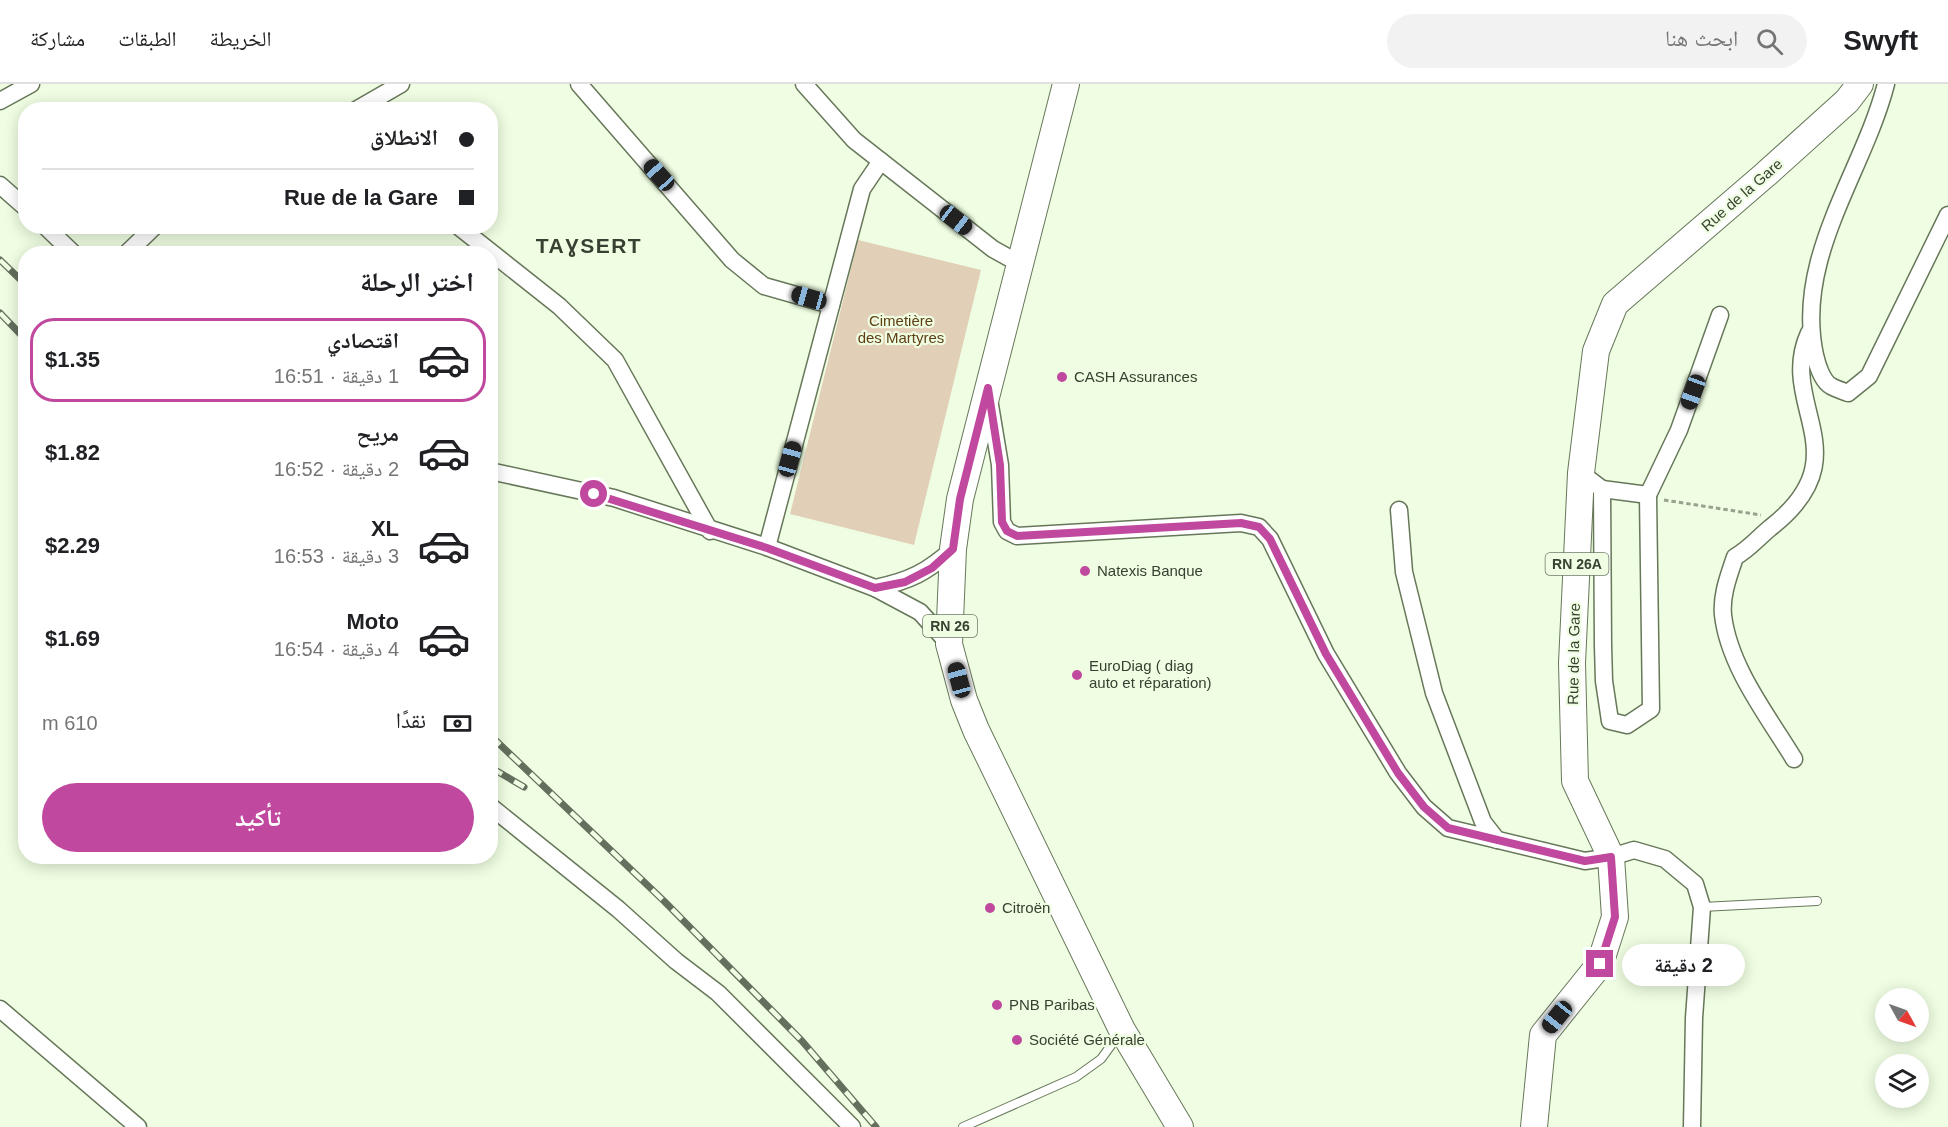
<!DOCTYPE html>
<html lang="ar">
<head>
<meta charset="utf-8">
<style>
  :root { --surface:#fff; --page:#f2f2f2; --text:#202124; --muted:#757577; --line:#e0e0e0; --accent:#c0489e }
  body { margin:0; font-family:Helvetica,"Noto Naskh Arabic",sans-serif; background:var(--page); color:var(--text); direction:rtl; height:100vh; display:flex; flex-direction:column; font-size:22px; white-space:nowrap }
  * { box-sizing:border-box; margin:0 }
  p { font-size:20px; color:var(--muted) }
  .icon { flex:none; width:33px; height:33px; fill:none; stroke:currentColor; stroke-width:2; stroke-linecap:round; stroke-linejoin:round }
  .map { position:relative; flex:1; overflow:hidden; direction:ltr }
  .details { position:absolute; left:18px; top:162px; width:480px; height:618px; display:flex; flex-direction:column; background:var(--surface); border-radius:24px; box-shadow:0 3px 15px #0003; direction:rtl }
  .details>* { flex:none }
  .top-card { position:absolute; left:18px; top:18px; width:480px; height:132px; border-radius:24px; box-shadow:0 3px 15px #0003; direction:rtl; display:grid; align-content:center; height:132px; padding:0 24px; background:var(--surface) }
  .needle { width:39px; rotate:130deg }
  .buttons { position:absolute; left:1875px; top:904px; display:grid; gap:12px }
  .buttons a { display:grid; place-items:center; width:54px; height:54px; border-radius:50%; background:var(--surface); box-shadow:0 3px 15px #0003; font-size:30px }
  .end { position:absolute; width:27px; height:27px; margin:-14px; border:8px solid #c0489e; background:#fff; box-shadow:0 0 0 3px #fff }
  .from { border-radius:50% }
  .bubble { position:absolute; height:42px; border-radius:21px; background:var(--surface); box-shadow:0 3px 15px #0003; font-size:20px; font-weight:700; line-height:42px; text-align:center; direction:rtl }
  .car { position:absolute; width:18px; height:36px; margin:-18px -9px; border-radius:8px; box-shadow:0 0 4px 2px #0007; background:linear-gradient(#222 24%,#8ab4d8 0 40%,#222 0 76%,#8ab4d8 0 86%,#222 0) }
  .top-card b { display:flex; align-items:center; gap:21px; height:57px; font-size:22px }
  .top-card b+b { border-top:2px solid var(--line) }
  .top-card i { width:15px; height:15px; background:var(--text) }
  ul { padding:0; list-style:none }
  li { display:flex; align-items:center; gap:18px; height:84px; margin:0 12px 9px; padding:0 12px; border:3px solid transparent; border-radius:24px }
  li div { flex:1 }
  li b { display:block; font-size:22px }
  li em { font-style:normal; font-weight:700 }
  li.on { border-color:var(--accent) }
  li>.icon { width:54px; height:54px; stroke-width:1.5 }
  h2 { padding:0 24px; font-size:27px; line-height:72px }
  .pay { display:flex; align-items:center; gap:15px; height:66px; padding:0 24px; font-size:22px }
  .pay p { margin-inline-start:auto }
  .cta { display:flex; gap:12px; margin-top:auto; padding:12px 24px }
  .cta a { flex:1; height:69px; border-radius:36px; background:var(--accent); color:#fff; font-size:24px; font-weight:700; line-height:69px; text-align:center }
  header { display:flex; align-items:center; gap:36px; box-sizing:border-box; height:84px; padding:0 30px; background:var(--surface); border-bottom:2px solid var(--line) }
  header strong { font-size:28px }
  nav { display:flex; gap:33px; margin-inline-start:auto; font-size:21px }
  .search { width:420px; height:54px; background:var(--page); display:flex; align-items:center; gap:15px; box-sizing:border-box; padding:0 21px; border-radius:33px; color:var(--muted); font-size:22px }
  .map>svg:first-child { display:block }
</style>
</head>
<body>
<header>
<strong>Swyft</strong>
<div class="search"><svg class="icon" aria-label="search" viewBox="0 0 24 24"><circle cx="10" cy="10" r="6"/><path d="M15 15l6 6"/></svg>ابحث هنا</div>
<nav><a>الخريطة</a><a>الطبقات</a><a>مشاركة</a></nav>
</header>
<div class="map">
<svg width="1948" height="1043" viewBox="0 0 1948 1043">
  <rect width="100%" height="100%" fill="#effee2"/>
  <path fill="#e2cfb8" d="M858,156L981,186L914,461L790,430Z"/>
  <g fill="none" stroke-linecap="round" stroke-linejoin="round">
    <defs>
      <g id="lane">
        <path d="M1702,823L1817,817"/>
        <path d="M963,1043L1076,993L1101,975L1120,949"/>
      </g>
      <g id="street">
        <path d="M579,0L732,176L764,202L831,221"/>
        <path d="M804,0L854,56L993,165L1020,180"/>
        <path d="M1886,0C1863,89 1794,174 1815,271C1817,280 1822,297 1831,302C1836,305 1843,307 1848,309L1869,292L1948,131"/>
        <path d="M0,17L31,0"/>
        <path d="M356,26L401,0"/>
        <path d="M0,101L26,124"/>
        <path d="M45,142L74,170"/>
        <path d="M458,142L559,222L615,276L710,447"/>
        <path d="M126,170L155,142"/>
        <path d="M989,315L1000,381L1002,438L1007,447L1017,452L1241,439L1259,443L1270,455L1326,570L1398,689L1424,723L1448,744L1585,777L1611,773L1634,766L1665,775L1695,800L1702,823L1694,934L1692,1043"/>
        <path d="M490,387L614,414L767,463L875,504L920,528L949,560"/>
        <path d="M1581,389L1602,405L1603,562L1604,597L1610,637L1627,641L1651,625L1648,411"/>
        <path d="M1602,405L1648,411L1679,346L1720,231"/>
        <path d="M1399,426L1404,488L1434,609L1483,738L1497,756"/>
        <path d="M767,463L862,105L881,77"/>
        <path d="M875,504C910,497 927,488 953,465"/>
        <path d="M1794,675C1768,632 1729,583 1723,531C1721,511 1729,491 1735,473C1749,465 1758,454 1770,444C1864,371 1776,321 1809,249"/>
        <path d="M490,722L618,825L676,877L718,909L852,1043"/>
        <path d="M0,925L138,1043"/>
      </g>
      <g id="primary">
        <path d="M1066,0L960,415L953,465L949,560L964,616L976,646L1122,946L1180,1043"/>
        <path d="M1534,1043L1543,951L1600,880L1615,833L1611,773L1575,697L1572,579L1581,389L1596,267L1615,220L1766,90L1847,17L1860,0"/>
      </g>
    </defs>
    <use href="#lane" stroke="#677759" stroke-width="10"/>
    <use href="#street" stroke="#677759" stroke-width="19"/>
    <use href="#primary" stroke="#677759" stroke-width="28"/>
    <path stroke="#97a38e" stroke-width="3" stroke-dasharray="4.5 3" stroke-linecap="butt" d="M1664,416L1761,431"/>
    <use href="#lane" stroke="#fff" stroke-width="8"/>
    <use href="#street" stroke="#fff" stroke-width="16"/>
    <use href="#primary" stroke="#fff" stroke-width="26"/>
    <defs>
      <g id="rail">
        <path d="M0,176L26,201"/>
        <path d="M0,229L26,256"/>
        <path d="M490,651L664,817L802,957L876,1043"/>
        <path d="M490,683L524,703"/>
      </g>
    </defs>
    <use href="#rail" stroke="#656f5e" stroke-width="7"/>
    <use href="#rail" stroke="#effee2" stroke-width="4.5" stroke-dasharray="14" stroke-linecap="butt"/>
  </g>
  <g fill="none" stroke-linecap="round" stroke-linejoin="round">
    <path stroke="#c0489e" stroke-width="8" d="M594,410L767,464L875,504L905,498L932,484L953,465L960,415L988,304L1000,381L1002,438L1007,447L1017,452L1241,439L1259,443L1270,455L1326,570L1398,689L1424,723L1448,744L1585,777L1611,773L1615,833L1600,880"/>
  </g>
  <g fill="#c0489e" stroke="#effee2" stroke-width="2">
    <circle cx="1062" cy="293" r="6"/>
    <circle cx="1085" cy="487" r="6"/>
    <circle cx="1077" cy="591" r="6"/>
    <circle cx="990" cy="824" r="6"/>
    <circle cx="997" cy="921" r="6"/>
    <circle cx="1017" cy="956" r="6"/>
  </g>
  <g text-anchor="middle" stroke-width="4.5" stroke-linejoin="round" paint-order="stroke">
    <g fill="#effee2" stroke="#6f7967" stroke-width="1.5">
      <rect x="1545.5" y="469" width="63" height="22" rx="4.5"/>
      <rect x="923" y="531" width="54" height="22" rx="4.5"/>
    </g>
    <g font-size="14" font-weight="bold" fill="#384032">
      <text x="1577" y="485">RN 26A</text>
      <text x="950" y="547">RN 26</text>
    </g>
    <g font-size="15" fill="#384032" stroke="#effee2">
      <text transform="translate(1742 111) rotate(-41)" y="5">Rue de la Gare</text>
      <text transform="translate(1574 570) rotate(-89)" y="5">Rue de la Gare</text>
    </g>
    <g font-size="15" fill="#5e3e13" stroke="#effee2">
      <text x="901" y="242">Cimetière<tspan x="901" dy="17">des Martyres</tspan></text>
    </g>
    <g font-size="15" fill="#384032" stroke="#effee2" text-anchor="start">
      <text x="1074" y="298">CASH Assurances</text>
      <text x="1097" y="492">Natexis Banque</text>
      <text x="1089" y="587">EuroDiag ( diag<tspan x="1089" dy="17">auto et réparation)</tspan></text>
      <text x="1002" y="829">Citroën</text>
      <text x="1009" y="926">PNB Paribas</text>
      <text x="1029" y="961">Société Générale</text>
    </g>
    <g font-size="21" font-weight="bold" letter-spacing="1.5" fill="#384032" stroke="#effee2">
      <text x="589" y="169">TAƔSERT</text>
    </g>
  </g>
</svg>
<div class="buttons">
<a><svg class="needle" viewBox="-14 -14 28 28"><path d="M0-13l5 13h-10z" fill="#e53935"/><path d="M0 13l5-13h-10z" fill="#757577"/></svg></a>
<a><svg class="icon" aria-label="layers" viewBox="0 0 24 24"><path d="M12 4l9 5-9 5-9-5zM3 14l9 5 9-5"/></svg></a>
</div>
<i class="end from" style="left:594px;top:410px"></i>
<i class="end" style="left:1600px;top:880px"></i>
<div class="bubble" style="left:1622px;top:860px;width:123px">2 دقيقة</div>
<i class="car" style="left:659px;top:91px;rotate:318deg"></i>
<i class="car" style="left:956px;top:136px;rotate:128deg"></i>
<i class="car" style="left:809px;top:214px;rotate:286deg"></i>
<i class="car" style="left:1693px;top:308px;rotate:200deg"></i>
<i class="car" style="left:790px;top:375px;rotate:15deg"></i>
<i class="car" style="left:959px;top:596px;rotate:345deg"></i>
<i class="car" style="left:1557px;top:933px;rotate:219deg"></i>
<div class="top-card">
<b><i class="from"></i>الانطلاق</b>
<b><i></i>Rue de la Gare</b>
</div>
<section class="details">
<h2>اختر الرحلة</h2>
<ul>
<li class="on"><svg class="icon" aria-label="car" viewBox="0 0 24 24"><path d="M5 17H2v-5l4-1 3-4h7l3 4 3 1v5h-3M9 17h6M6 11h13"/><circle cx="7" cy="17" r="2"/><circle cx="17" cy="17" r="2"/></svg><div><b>اقتصادي</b><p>1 دقيقة · 16:51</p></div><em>$1.35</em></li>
<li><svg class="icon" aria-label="car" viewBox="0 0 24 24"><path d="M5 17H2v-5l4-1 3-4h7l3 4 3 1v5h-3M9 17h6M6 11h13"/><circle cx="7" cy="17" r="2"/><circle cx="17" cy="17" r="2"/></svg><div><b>مريح</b><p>2 دقيقة · 16:52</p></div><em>$1.82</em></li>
<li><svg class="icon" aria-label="car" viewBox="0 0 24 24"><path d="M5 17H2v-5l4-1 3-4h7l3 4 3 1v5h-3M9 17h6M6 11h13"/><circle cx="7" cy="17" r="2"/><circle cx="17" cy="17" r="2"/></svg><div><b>XL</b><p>3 دقيقة · 16:53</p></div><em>$2.29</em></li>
<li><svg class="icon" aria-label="car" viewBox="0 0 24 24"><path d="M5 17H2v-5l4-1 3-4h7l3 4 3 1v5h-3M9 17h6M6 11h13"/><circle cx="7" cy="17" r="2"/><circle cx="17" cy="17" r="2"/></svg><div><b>Moto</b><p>4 دقيقة · 16:54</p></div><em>$1.69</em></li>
</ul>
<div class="pay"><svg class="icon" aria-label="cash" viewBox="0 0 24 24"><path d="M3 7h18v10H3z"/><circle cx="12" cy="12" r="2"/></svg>نقدًا<p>610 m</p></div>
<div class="cta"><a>تأكيد</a></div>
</section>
</div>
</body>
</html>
